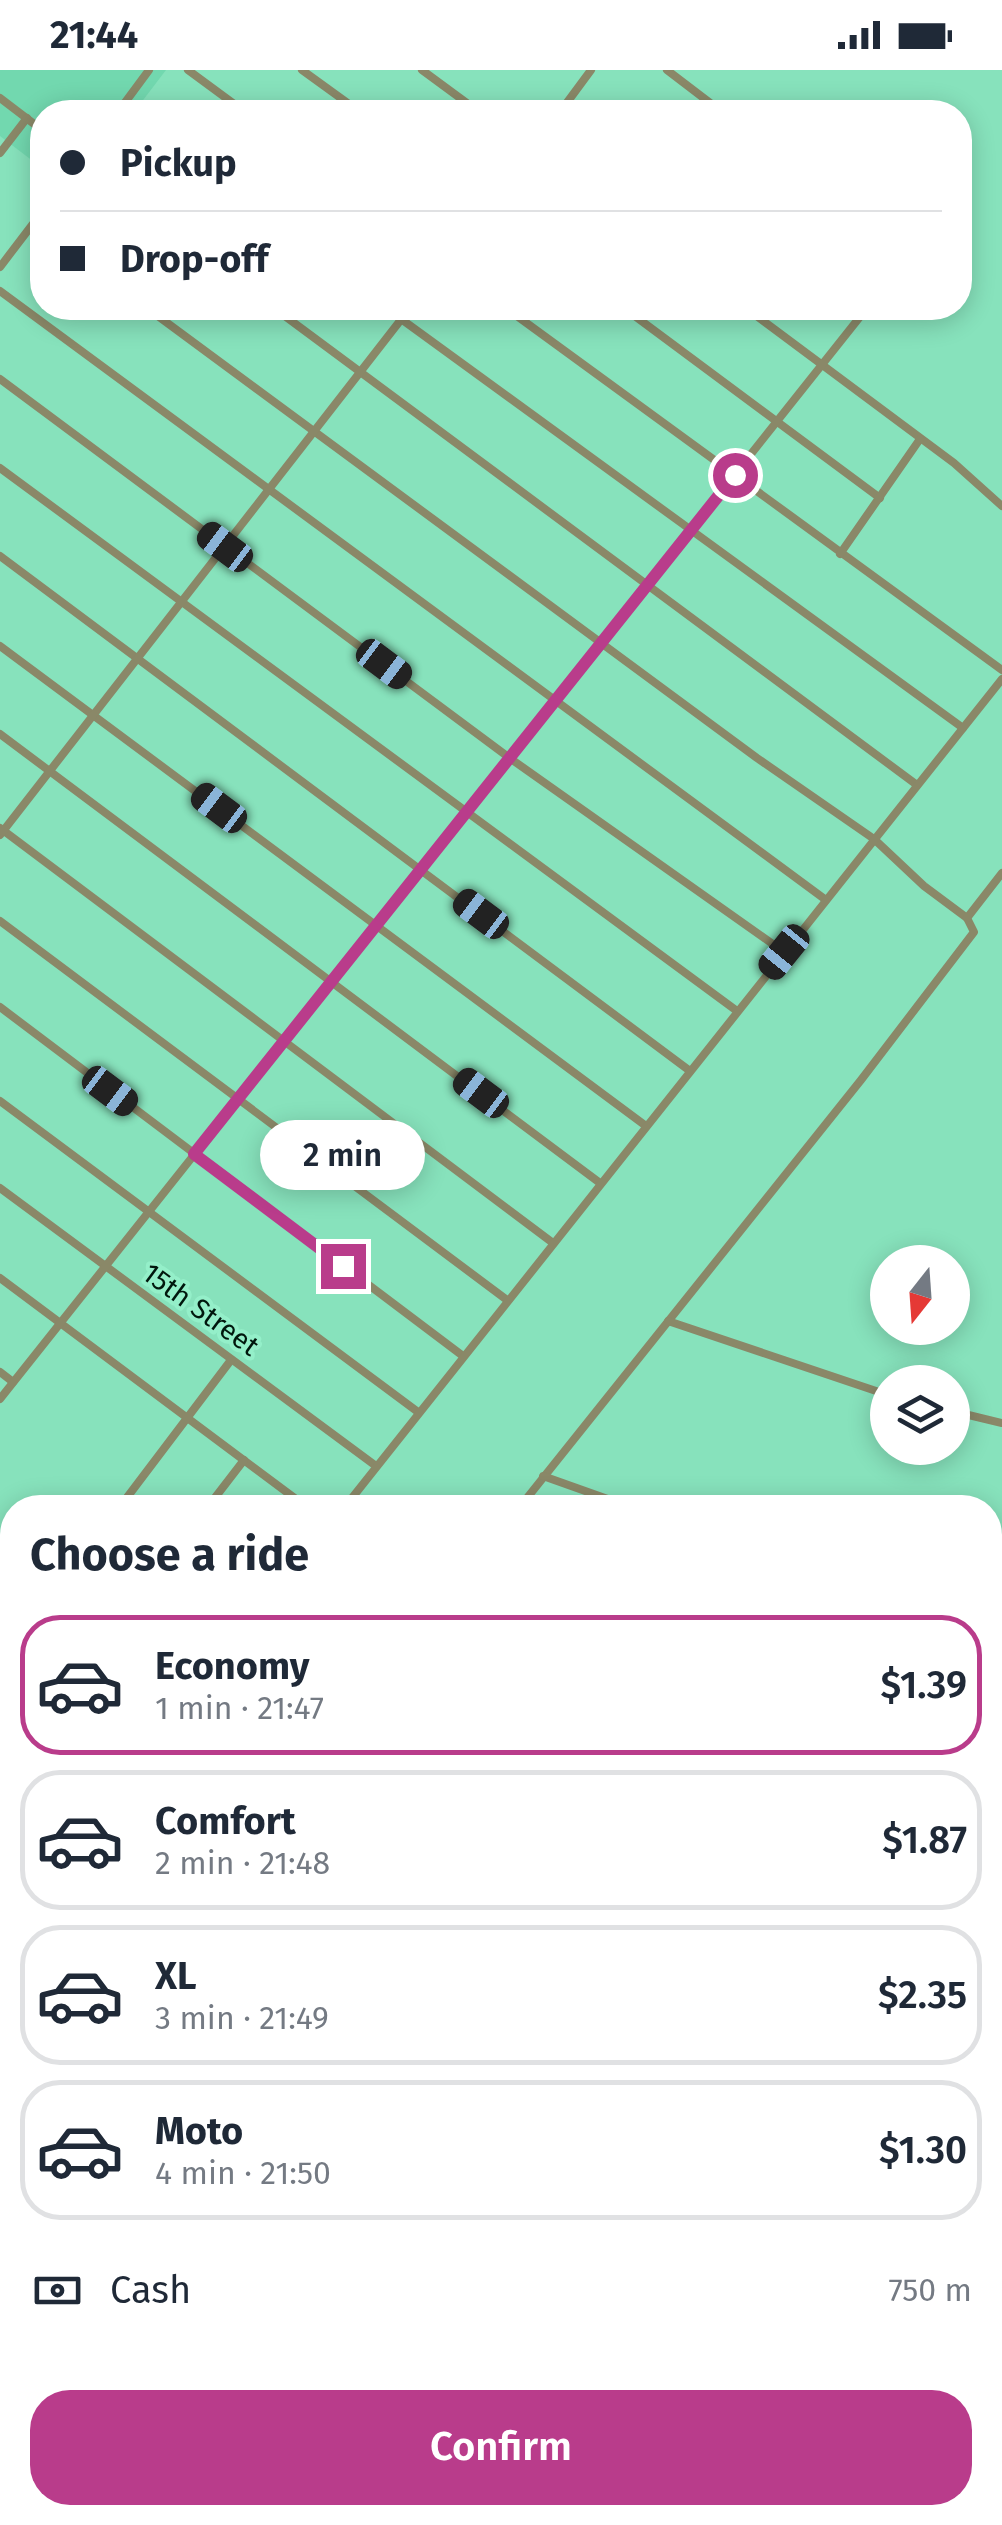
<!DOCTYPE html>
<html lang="en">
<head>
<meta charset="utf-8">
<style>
  :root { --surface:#fff; --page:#f2f2f3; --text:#1f2937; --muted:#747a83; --line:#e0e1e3; --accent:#b93c8b }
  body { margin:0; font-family:"Fira Sans",sans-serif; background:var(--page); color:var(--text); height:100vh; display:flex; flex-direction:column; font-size:38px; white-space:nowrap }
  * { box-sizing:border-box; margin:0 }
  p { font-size:32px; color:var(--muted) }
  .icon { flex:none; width:55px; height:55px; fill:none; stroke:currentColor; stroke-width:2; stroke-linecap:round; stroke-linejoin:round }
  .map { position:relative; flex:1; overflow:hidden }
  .details { position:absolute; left:0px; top:1425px; width:1002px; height:1030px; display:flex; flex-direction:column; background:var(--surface); border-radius:40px 40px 0 0; box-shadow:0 5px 25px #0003 }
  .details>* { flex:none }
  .banner { position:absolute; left:30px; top:30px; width:942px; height:220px; border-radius:40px; box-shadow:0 5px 25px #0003; display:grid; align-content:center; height:220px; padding:0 30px; background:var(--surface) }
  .needle { width:65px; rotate:197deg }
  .fabs { position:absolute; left:870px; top:1175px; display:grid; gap:20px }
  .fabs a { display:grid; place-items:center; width:100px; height:100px; border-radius:50%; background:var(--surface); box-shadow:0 5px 25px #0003; font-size:50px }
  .end { position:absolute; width:45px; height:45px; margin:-22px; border:12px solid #b93c8b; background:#fff; box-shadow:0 0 0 5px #fff }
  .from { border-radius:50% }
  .bubble { position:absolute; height:70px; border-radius:35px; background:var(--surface); box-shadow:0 5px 25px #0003; font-size:32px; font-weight:600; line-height:70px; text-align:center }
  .car { position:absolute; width:30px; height:60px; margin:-30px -15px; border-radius:12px; box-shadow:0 0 8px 2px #0007; background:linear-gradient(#222 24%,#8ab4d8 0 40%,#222 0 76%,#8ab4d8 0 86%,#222 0) }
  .banner b { display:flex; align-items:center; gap:35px; height:95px; font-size:38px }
  .banner b+b { border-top:2px solid var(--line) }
  .banner i { width:25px; height:25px; background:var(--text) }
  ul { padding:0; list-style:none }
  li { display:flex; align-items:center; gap:30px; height:140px; margin:0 20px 15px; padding:0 10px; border:5px solid var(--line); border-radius:40px }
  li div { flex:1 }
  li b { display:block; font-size:38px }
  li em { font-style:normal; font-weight:600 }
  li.active { border-color:var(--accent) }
  li>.icon { width:90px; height:90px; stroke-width:1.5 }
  h2 { padding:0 30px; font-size:45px; line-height:120px }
  .pay { display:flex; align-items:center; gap:25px; height:110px; padding:0 30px; font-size:38px }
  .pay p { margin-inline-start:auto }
  .cta { display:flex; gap:20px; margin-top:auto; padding:20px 30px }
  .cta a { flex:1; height:115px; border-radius:40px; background:var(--accent); color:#fff; font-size:40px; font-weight:600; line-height:115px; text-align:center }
  .status { display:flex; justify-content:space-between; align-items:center; height:70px; padding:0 50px; background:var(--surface); direction:ltr }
  .status svg { height:28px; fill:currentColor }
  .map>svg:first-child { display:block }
</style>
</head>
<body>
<div class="status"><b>21:44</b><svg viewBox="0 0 49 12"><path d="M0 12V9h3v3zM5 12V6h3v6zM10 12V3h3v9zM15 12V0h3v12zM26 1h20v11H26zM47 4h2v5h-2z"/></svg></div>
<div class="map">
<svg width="1002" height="2455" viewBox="0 0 1002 2455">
  <rect width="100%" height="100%" fill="#87e2bc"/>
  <path fill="#72d8af" d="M0,0H166L134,42H42V98L0,66Z"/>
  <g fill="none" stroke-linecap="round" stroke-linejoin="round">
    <g stroke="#8a8868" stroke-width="8">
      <path d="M188,0L245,42"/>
      <path d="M302,0L360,42"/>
      <path d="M422,0L479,42"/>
      <path d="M667,0L722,42"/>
      <path d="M0,28L42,60"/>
      <path d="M118,42L149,0"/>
      <path d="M560,42L591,0"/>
      <path d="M0,83L27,48"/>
      <path d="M0,197L42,142"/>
      <path d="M0,221L826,830"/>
      <path d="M147,238L757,688L874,769L924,816L967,848L974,862L861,1010L519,1438"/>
      <path d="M274,238L917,715"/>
      <path d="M386,238L963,658"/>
      <path d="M506,238L1002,600"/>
      <path d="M624,238L880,428"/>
      <path d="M746,238L954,393L1002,436"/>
      <path d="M0,309L511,689L784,882"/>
      <path d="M0,398L737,941"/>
      <path d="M840,484L920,369"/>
      <path d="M0,486L690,1001"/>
      <path d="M0,576L646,1056"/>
      <path d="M0,664L600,1113"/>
      <path d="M0,758L553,1173"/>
      <path d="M0,765L410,238"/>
      <path d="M967,848L1002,803"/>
      <path d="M0,851L507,1230"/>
      <path d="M0,937L463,1286"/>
      <path d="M0,1031L418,1342"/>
      <path d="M0,1118L376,1396"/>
      <path d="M0,1208L308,1438"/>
      <path d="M668,1251L888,1325"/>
      <path d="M0,1302L13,1312"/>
      <path d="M0,1329L867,238"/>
      <path d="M952,1341L1002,1353"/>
      <path d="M543,1406L633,1438"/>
      <path d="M119,1438L231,1290"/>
      <path d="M207,1438L244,1390"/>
      <path d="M344,1438L1002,609"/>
      <path d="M0,1596L12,1579"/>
      <path d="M990,1612L1002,1618"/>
      <path d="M277,2455L282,2442"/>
    </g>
  </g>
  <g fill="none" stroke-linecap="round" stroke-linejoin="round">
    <path stroke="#b93c8b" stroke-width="12" d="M343,1196L194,1084L735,405"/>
  </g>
  <g text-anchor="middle" stroke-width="8" stroke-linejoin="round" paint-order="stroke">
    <g font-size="28" fill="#00170d" stroke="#94efc9">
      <text transform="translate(201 1239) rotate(36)" y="10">15th Street</text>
    </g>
  </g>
</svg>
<div class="fabs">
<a><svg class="needle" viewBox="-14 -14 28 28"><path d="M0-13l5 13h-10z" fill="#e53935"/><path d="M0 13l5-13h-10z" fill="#747a83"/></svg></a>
<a><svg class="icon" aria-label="layers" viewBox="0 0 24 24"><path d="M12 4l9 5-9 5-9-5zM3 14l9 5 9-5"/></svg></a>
</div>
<i class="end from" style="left:735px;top:405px"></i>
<i class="end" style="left:343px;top:1196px"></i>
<div class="bubble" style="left:260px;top:1050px;width:165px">2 min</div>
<i class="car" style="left:225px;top:477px;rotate:307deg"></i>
<i class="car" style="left:384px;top:594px;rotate:127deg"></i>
<i class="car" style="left:219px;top:738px;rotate:307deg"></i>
<i class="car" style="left:481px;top:844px;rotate:307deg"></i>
<i class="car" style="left:784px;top:882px;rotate:219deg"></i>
<i class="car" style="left:110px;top:1021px;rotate:127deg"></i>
<i class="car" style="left:481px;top:1023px;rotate:307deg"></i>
<div class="banner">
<b><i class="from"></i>Pickup</b>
<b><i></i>Drop-off</b>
</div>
<section class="details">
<h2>Choose a ride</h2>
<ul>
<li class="active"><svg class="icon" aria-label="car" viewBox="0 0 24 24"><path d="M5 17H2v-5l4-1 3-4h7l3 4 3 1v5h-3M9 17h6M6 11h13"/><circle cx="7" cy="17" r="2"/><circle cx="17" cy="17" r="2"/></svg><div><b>Economy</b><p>1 min · 21:47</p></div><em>$1.39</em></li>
<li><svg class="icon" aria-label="car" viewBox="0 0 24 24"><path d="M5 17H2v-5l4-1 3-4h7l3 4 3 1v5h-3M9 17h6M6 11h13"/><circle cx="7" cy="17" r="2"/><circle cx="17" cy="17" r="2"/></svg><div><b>Comfort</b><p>2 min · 21:48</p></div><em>$1.87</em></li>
<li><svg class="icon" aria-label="car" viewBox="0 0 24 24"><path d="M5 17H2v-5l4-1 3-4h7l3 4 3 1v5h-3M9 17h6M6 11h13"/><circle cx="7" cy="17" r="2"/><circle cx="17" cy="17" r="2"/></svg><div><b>XL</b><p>3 min · 21:49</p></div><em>$2.35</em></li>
<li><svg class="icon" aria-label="car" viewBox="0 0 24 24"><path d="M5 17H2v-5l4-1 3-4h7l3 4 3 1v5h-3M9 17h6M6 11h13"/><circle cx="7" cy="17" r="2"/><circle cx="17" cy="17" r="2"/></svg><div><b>Moto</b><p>4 min · 21:50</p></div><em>$1.30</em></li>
</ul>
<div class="pay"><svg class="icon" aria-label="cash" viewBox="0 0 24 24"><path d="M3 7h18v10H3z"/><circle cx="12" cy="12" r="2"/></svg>Cash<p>750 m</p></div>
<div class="cta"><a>Confirm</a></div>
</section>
</div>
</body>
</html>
